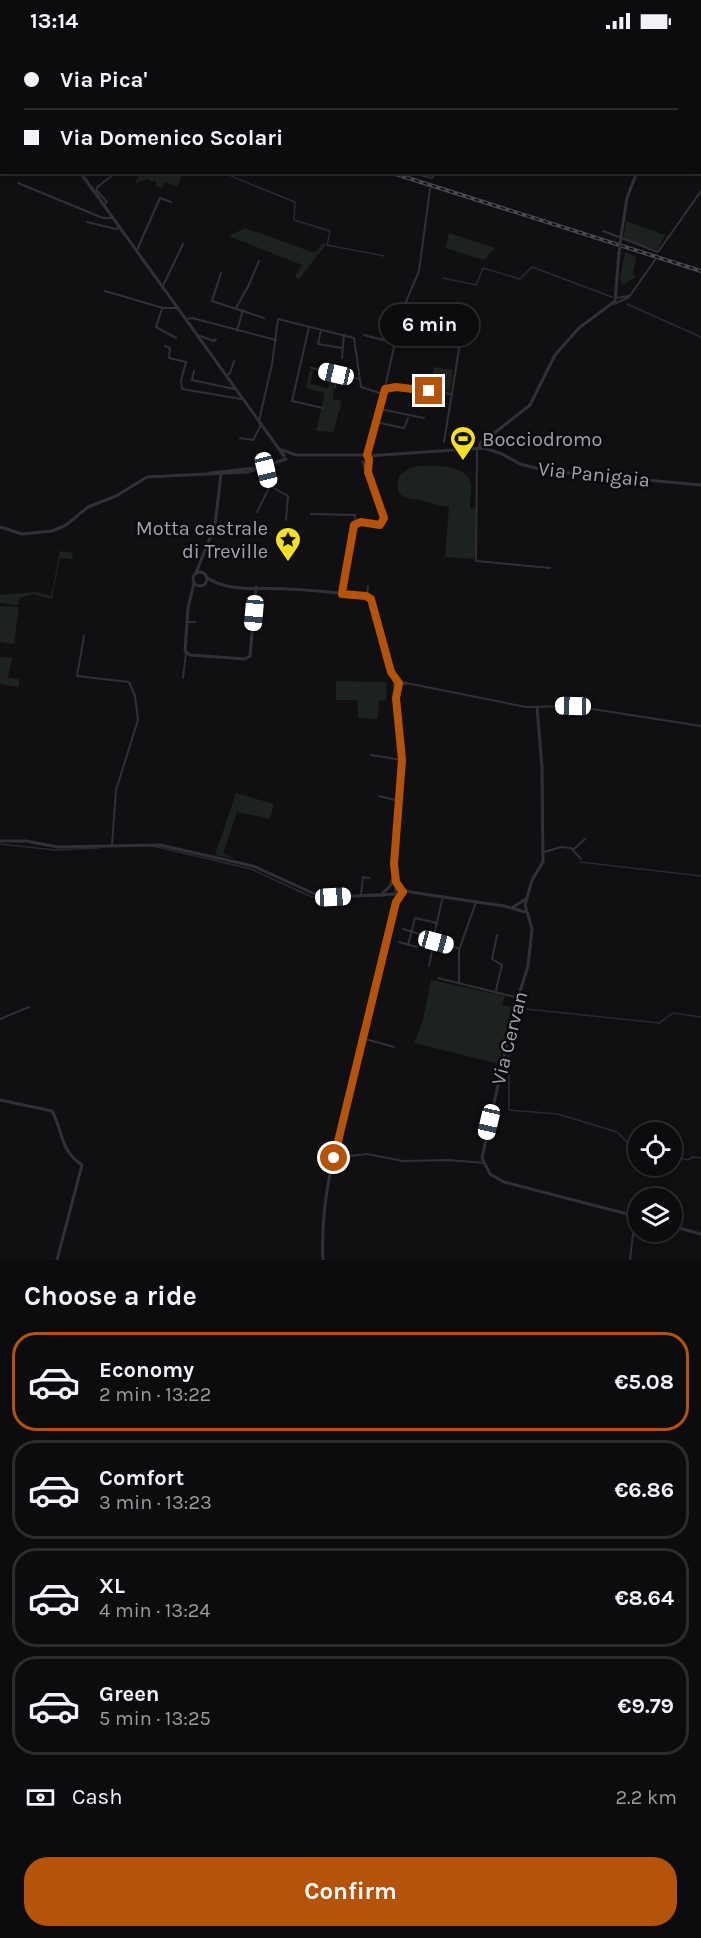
<!DOCTYPE html>
<html lang="en">
<head>
<meta charset="utf-8">
<style>
  :root { --surface:#0c0b0d; --page:#1a191b; --text:#f1f3f6; --muted:#9a9b9d; --line:#2c2b2e; --accent:#b45309 }
  body { margin:0; font-family:Karla,sans-serif; background:var(--page); color:var(--text); height:100vh; display:flex; flex-direction:column; font-size:22px; white-space:nowrap }
  * { box-sizing:border-box; margin:0 }
  p { font-size:20px; color:var(--muted) }
  .icon { flex:none; width:33px; height:33px; fill:none; stroke:currentColor; stroke-width:2; stroke-linecap:round; stroke-linejoin:round }
  .map { position:relative; height:1218px; overflow:hidden }
  .side { display:flex; flex-direction:column; background:var(--surface); flex:1 }
  .side>* { flex:none }
  .top-card { position:absolute; left:0px; top:0px; width:702px; height:132px; box-shadow:0 3px 9px #0003,0 0 0 2px var(--line); display:grid; align-content:center; height:132px; padding:0 24px; background:var(--surface) }
  .fabs { position:absolute; left:628px; top:1080px; display:grid; gap:12px }
  .fabs a { display:grid; place-items:center; width:54px; height:54px; border-radius:50%; background:var(--surface); box-shadow:0 3px 9px #0003,0 0 0 2px var(--line); font-size:30px }
  .end { position:absolute; width:27px; height:27px; margin:-14px; border:8px solid #b45309; background:#fff; box-shadow:0 0 0 3px #fff }
  .from { border-radius:50% }
  .bubble { position:absolute; height:42px; border-radius:21px; background:var(--surface); box-shadow:0 3px 9px #0003,0 0 0 2px var(--line); font-size:20px; font-weight:700; line-height:42px; text-align:center }
  .car { position:absolute; width:18px; height:36px; margin:-18px -9px; border-radius:8px; box-shadow:0 0 4px 2px #0007; background:linear-gradient(#fff 24%,#345 0 40%,#fff 0 76%,#345 0 86%,#fff 0) }
  .top-card b { display:flex; align-items:center; gap:21px; height:57px; font-size:22px }
  .top-card b+b { border-top:2px solid var(--line) }
  .top-card i { width:15px; height:15px; background:var(--text) }
  ul { padding:0; list-style:none }
  li { display:flex; align-items:center; gap:18px; height:99px; margin:0 12px 9px; padding:0 12px; border:3px solid var(--line); border-radius:24px }
  li div { flex:1 }
  li b { display:block; font-size:22px }
  li em { font-style:normal; font-weight:700 }
  li.current { border-color:var(--accent) }
  li>.icon { width:54px; height:54px; stroke-width:1.5 }
  h2 { padding:0 24px; font-size:27px; line-height:72px }
  .pay { display:flex; align-items:center; gap:15px; height:66px; padding:0 24px; font-size:22px }
  .pay p { margin-inline-start:auto }
  .cta { display:flex; gap:12px; margin-top:auto; padding:12px 24px }
  .cta a { flex:1; height:69px; border-radius:24px; background:var(--accent); color:#fff; font-size:24px; font-weight:700; line-height:69px; text-align:center }
  .status { display:flex; justify-content:space-between; align-items:center; height:42px; padding:0 30px; background:var(--surface); direction:ltr }
  .status svg { height:16px; fill:currentColor }
  .map>svg:first-child { display:block }
</style>
</head>
<body>
<div class="status"><b>13:14</b><svg viewBox="0 0 49 12"><path d="M0 12V9h3v3zM5 12V6h3v6zM10 12V3h3v9zM15 12V0h3v12zM26 1h20v11H26zM47 4h2v5h-2z"/></svg></div>
<div class="map">
<svg width="701" height="1218" viewBox="0 0 701 1218">
  <rect width="100%" height="100%" fill="#100f11"/>
  <g fill="#1c231e">
    <path d="M139,131V130L183,131L177,145L165,140L162,146L156,144V137L154,140L147,137L135,142Z"/>
    <path d="M626,179L665,193L658,208L623,197Z"/>
    <path d="M245,186L315,211L323,201L326,203L298,238L295,233L302,223L229,194Z"/>
    <path d="M449,191L495,206L484,218L445,206Z"/>
    <path d="M625,210L636,215L633,232L636,235L622,243L620,235Z"/>
    <path d="M434,325L453,328L450,349L429,347Z"/>
    <path d="M310,328L313,329L310,342L328,346L331,332L334,333L333,357L342,359L333,390L316,389L325,351L306,346Z"/>
    <path d="M412,425C429,423 467,421 471,442C472,449 470,459 470,466L476,467V511L473,517L445,515L449,465C440,464 433,462 427,460C412,455 390,460 400,433Z"/>
    <path d="M60,509L73,511L72,517L60,516L52,557L32,552L20,556L18,563L0,561V553L36,550L51,554Z"/>
    <path d="M0,564L19,565L14,602L0,600Z"/>
    <path d="M0,615L12,616L8,635L19,637V645L0,642Z"/>
    <path d="M336,639L387,640L386,658L379,659L378,677L358,676V658H336Z"/>
    <path d="M236,751L274,762L270,777L237,770L223,811L235,817L215,813Z"/>
    <path d="M431,938L505,954L502,963L512,965L499,1022L414,1001L423,978Z"/>
  </g>
  <g fill="none" stroke-linecap="round" stroke-linejoin="round">
    <g stroke="#262b34" stroke-width="1.5">
      <path d="M491,0L493,2"/>
      <path d="M700,111H701"/>
      <path d="M221,130L295,160L294,178L330,189L327,203L384,214"/>
      <path d="M443,236L476,243L483,226L520,237L532,225L612,255"/>
      <path d="M627,262L701,295"/>
      <path d="M0,802L55,808L98,806"/>
      <path d="M153,804L251,827L312,855L384,854"/>
      <path d="M580,820L701,834"/>
      <path d="M377,935L382,911"/>
      <path d="M517,966L659,981L673,971L701,975"/>
      <path d="M519,966L509,1014V1068L558,1072L617,1090L628,1101L639,1105"/>
      <path d="M672,1113L688,1118L693,1115L701,1116"/>
    </g>
    <g stroke="#313036" stroke-width="2">
      <path d="M79,2L80,0"/>
      <path d="M194,2L195,0"/>
      <path d="M344,2L345,0"/>
      <path d="M408,130L432,136L436,130"/>
      <path d="M18,141L103,176H112"/>
      <path d="M98,150L107,160L103,163"/>
      <path d="M96,152L97,145L117,130"/>
      <path d="M87,180L116,187L119,186"/>
      <path d="M603,189L658,210L701,149"/>
      <path d="M137,208L160,156L171,160"/>
      <path d="M221,231L212,259L264,276"/>
      <path d="M162,246L183,202"/>
      <path d="M247,247L259,219"/>
      <path d="M105,249L163,266H177"/>
      <path d="M616,256L629,254"/>
      <path d="M614,262L629,255L655,218"/>
      <path d="M236,266L246,248"/>
      <path d="M162,267L156,285L176,296"/>
      <path d="M186,277L192,276L276,298"/>
      <path d="M309,285L292,359L323,366"/>
      <path d="M321,288L318,302L342,306"/>
      <path d="M237,289L243,268"/>
      <path d="M364,293L394,301"/>
      <path d="M200,294L214,299L216,297"/>
      <path d="M165,304L170,306L169,316L186,320L181,339L182,347L241,357"/>
      <path d="M342,316L344,292"/>
      <path d="M311,326L360,337"/>
      <path d="M194,329L192,338L234,347"/>
      <path d="M226,334L230,331L234,319"/>
      <path d="M335,345L336,333"/>
      <path d="M385,347L396,345L452,352"/>
      <path d="M380,367L424,376"/>
      <path d="M259,379L272,322L278,277L354,296L361,345L383,352"/>
      <path d="M375,380L404,386L408,376"/>
      <path d="M240,396L253,398L261,383"/>
      <path d="M444,400L461,295"/>
      <path d="M477,407L476,519L550,526"/>
      <path d="M367,413L386,341L402,269L419,229L430,147"/>
      <path d="M265,425L270,444L288,454L286,478"/>
      <path d="M257,470L270,444"/>
      <path d="M311,472L355,473L356,481"/>
      <path d="M367,554L368,544"/>
      <path d="M187,580H195"/>
      <path d="M84,594L77,634L129,640L135,654L138,678L116,748L112,803"/>
      <path d="M183,636L186,611"/>
      <path d="M406,641L526,665L573,664L701,684"/>
      <path d="M371,713L402,718"/>
      <path d="M379,754L399,759"/>
      <path d="M574,807L585,797"/>
      <path d="M544,810L561,805L571,806L581,817"/>
      <path d="M361,853L363,835L369,836"/>
      <path d="M443,854L433,897L459,907"/>
      <path d="M403,887L433,896"/>
      <path d="M399,900L417,905"/>
      <path d="M408,903L415,876L437,881"/>
      <path d="M429,924L434,898"/>
      <path d="M438,936L519,956"/>
      <path d="M459,941V908L476,860"/>
      <path d="M496,948L502,923L492,917L497,893"/>
      <path d="M0,977L29,965"/>
      <path d="M365,997L394,1005"/>
      <path d="M333,1116L367,1112L403,1119L449,1118L484,1121"/>
      <path d="M630,1218L635,1174"/>
    </g>
    <g stroke="#313036" stroke-width="3">
      <path d="M689,0V2"/>
      <path d="M572,2V0"/>
      <path d="M0,18L2,20"/>
      <path d="M700,78L701,79"/>
      <path d="M80,130L284,414"/>
      <path d="M621,194L627,156L637,130"/>
      <circle cx="483" cy="403" r="3.5"/>
      <path d="M483,400L530,363L555,313L579,286L615,259L619,211"/>
      <path d="M484,406L502,412L520,422L547,429L701,443"/>
      <path d="M282,408L296,413H366L369,417"/>
      <path d="M368,414L482,406"/>
      <path d="M210,431L257,426"/>
      <path d="M0,485L22,492L52,489L66,483L88,465L116,454L147,435L248,430L286,417"/>
      <circle cx="200" cy="537" r="7"/>
      <path d="M196,531L215,483L221,432"/>
      <path d="M206,535C228,551 261,545 287,547C313,548 340,551 366,554L371,557C389,604 403,669 402,720C402,763 390,806 396,849"/>
      <path d="M194,541L188,566L185,609L190,613L245,617L250,614L256,545"/>
      <path d="M342,552L354,483L361,480L380,482L384,476L363,420"/>
      <path d="M392,632L397,638"/>
      <path d="M394,644L406,641"/>
      <path d="M537,665L542,725L543,820L532,838L525,863L532,887L528,924L515,965L482,1116L490,1132L504,1140L639,1175"/>
      <path d="M0,799H26L58,805L160,803L253,824L315,852L333,855L397,852"/>
      <path d="M397,841L400,847L410,850L504,864L525,870"/>
      <path d="M382,852L390,844L394,833"/>
      <path d="M513,865L526,857"/>
      <path d="M0,1058L52,1069C64,1091 59,1107 82,1123L57,1218"/>
      <path d="M672,1184L701,1192"/>
      <path d="M323,1218C319,1149 342,1083 359,1017C374,962 386,907 398,852"/>
    </g>
    <g stroke="#54545e" stroke-width="5">
      <path d="M105,2L108,0"/>
      <path d="M115,2L118,0"/>
      <path d="M0,67L2,66"/>
      <path d="M0,72L2,71"/>
    </g>
    <defs>
      <g id="rail">
        <path d="M89,0L90,2"/>
        <path d="M10,2V0"/>
        <path d="M0,44L2,38"/>
        <path d="M389,130L701,229"/>
      </g>
    </defs>
    <use href="#rail" stroke="#494951" stroke-width="4"/>
    <use href="#rail" stroke="#0b0b0c" stroke-width="1.5" stroke-dasharray="4.5" stroke-linecap="butt"/>
    <path stroke="#313036" stroke-width="3" d="M619,211L621,194"/>
  </g>
  <g fill="none" stroke-linecap="round" stroke-linejoin="round">
    <path stroke="#b45309" stroke-width="8" d="M334,1116L396,860L403,850L396,840L394,822L402,718L396,656L399,641L391,630L371,557L366,554L342,552L343,545L354,483L361,480L380,483L384,476L368,430L369,417L367,413L385,347L396,345L429,349"/>
  </g>
  <defs>
    <symbol id="stadium-pin" viewBox="-11 -11 22 30"><path d="M0 17L-7.5 6A9.5 9.5 0 1 1 7.5 6Z" fill="#f5df23" stroke="#0b0b0c"/><path d="M0-5a6.5 5 0 1 0 0 10a6.5 5 0 1 0 0-10ZM-3.5-1.8h7v3.6h-7Z" fill="#111"/></symbol>
    <symbol id="sight-pin" viewBox="-11 -11 22 30"><path d="M0 17L-7.5 6A9.5 9.5 0 1 1 7.5 6Z" fill="#f5df23" stroke="#0b0b0c"/><path d="M0-6L1.8-2.2L6-1.7L2.9 1.2L3.7 5.4L0 3.3L-3.7 5.4L-2.9 1.2L-6-1.7L-1.8-2.2Z" fill="#111"/></symbol>
  </defs>
  <g fill-rule="evenodd">
    <use href="#stadium-pin" x="448" y="382" width="30" height="40"/>
    <use href="#sight-pin" x="273" y="483" width="30" height="40"/>
  </g>
  <g text-anchor="middle" stroke-width="5" stroke-linejoin="round" paint-order="stroke">
    <g font-size="20" fill="#a0a1b2" stroke="#0b0b0c" text-anchor="start">
      <text x="482" y="404">Bocciodromo</text>
      <text x="268" y="493" text-anchor="end">Motta castrale<tspan x="268" dy="23">di Treville</tspan></text>
    </g>
    <g font-size="20" fill="#a0a1b2" stroke="#0b0b0c">
      <text transform="translate(594 432) rotate(6)" y="7">Via Panigaia</text>
      <text transform="translate(509 996) rotate(-76)" y="7">Via Cervan</text>
    </g>
  </g>
</svg>
<div class="fabs">
<a><svg class="icon" aria-label="locate" viewBox="0 0 24 24"><circle cx="12" cy="12" r="6"/><path d="M12 2v4M12 18v4M2 12h4M18 12h4"/></svg></a>
<a><svg class="icon" aria-label="layers" viewBox="0 0 24 24"><path d="M12 4l9 5-9 5-9-5zM3 14l9 5 9-5"/></svg></a>
</div>
<i class="end from" style="left:334px;top:1116px"></i>
<i class="end" style="left:429px;top:349px"></i>
<div class="bubble" style="left:380px;top:262px;width:99px">6 min</div>
<i class="car" style="left:336px;top:332px;rotate:283deg"></i>
<i class="car" style="left:266px;top:428px;rotate:166deg"></i>
<i class="car" style="left:254px;top:571px;rotate:185deg"></i>
<i class="car" style="left:573px;top:664px;rotate:271deg"></i>
<i class="car" style="left:333px;top:855px;rotate:87deg"></i>
<i class="car" style="left:436px;top:900px;rotate:105deg"></i>
<i class="car" style="left:489px;top:1080px;rotate:193deg"></i>
<div class="top-card">
<b><i class="from"></i>Via Pica'</b>
<b><i></i>Via Domenico Scolari</b>
</div>
</div>
<section class="side">
<h2>Choose a ride</h2>
<ul>
<li class="current"><svg class="icon" aria-label="car" viewBox="0 0 24 24"><path d="M5 17H2v-5l4-1 3-4h7l3 4 3 1v5h-3M9 17h6M6 11h13"/><circle cx="7" cy="17" r="2"/><circle cx="17" cy="17" r="2"/></svg><div><b>Economy</b><p>2 min · 13:22</p></div><em>€5.08</em></li>
<li><svg class="icon" aria-label="car" viewBox="0 0 24 24"><path d="M5 17H2v-5l4-1 3-4h7l3 4 3 1v5h-3M9 17h6M6 11h13"/><circle cx="7" cy="17" r="2"/><circle cx="17" cy="17" r="2"/></svg><div><b>Comfort</b><p>3 min · 13:23</p></div><em>€6.86</em></li>
<li><svg class="icon" aria-label="car" viewBox="0 0 24 24"><path d="M5 17H2v-5l4-1 3-4h7l3 4 3 1v5h-3M9 17h6M6 11h13"/><circle cx="7" cy="17" r="2"/><circle cx="17" cy="17" r="2"/></svg><div><b>XL</b><p>4 min · 13:24</p></div><em>€8.64</em></li>
<li><svg class="icon" aria-label="car" viewBox="0 0 24 24"><path d="M5 17H2v-5l4-1 3-4h7l3 4 3 1v5h-3M9 17h6M6 11h13"/><circle cx="7" cy="17" r="2"/><circle cx="17" cy="17" r="2"/></svg><div><b>Green</b><p>5 min · 13:25</p></div><em>€9.79</em></li>
</ul>
<div class="pay"><svg class="icon" aria-label="cash" viewBox="0 0 24 24"><path d="M3 7h18v10H3z"/><circle cx="12" cy="12" r="2"/></svg>Cash<p>2.2 km</p></div>
<div class="cta"><a>Confirm</a></div>
</section>
</body>
</html>
